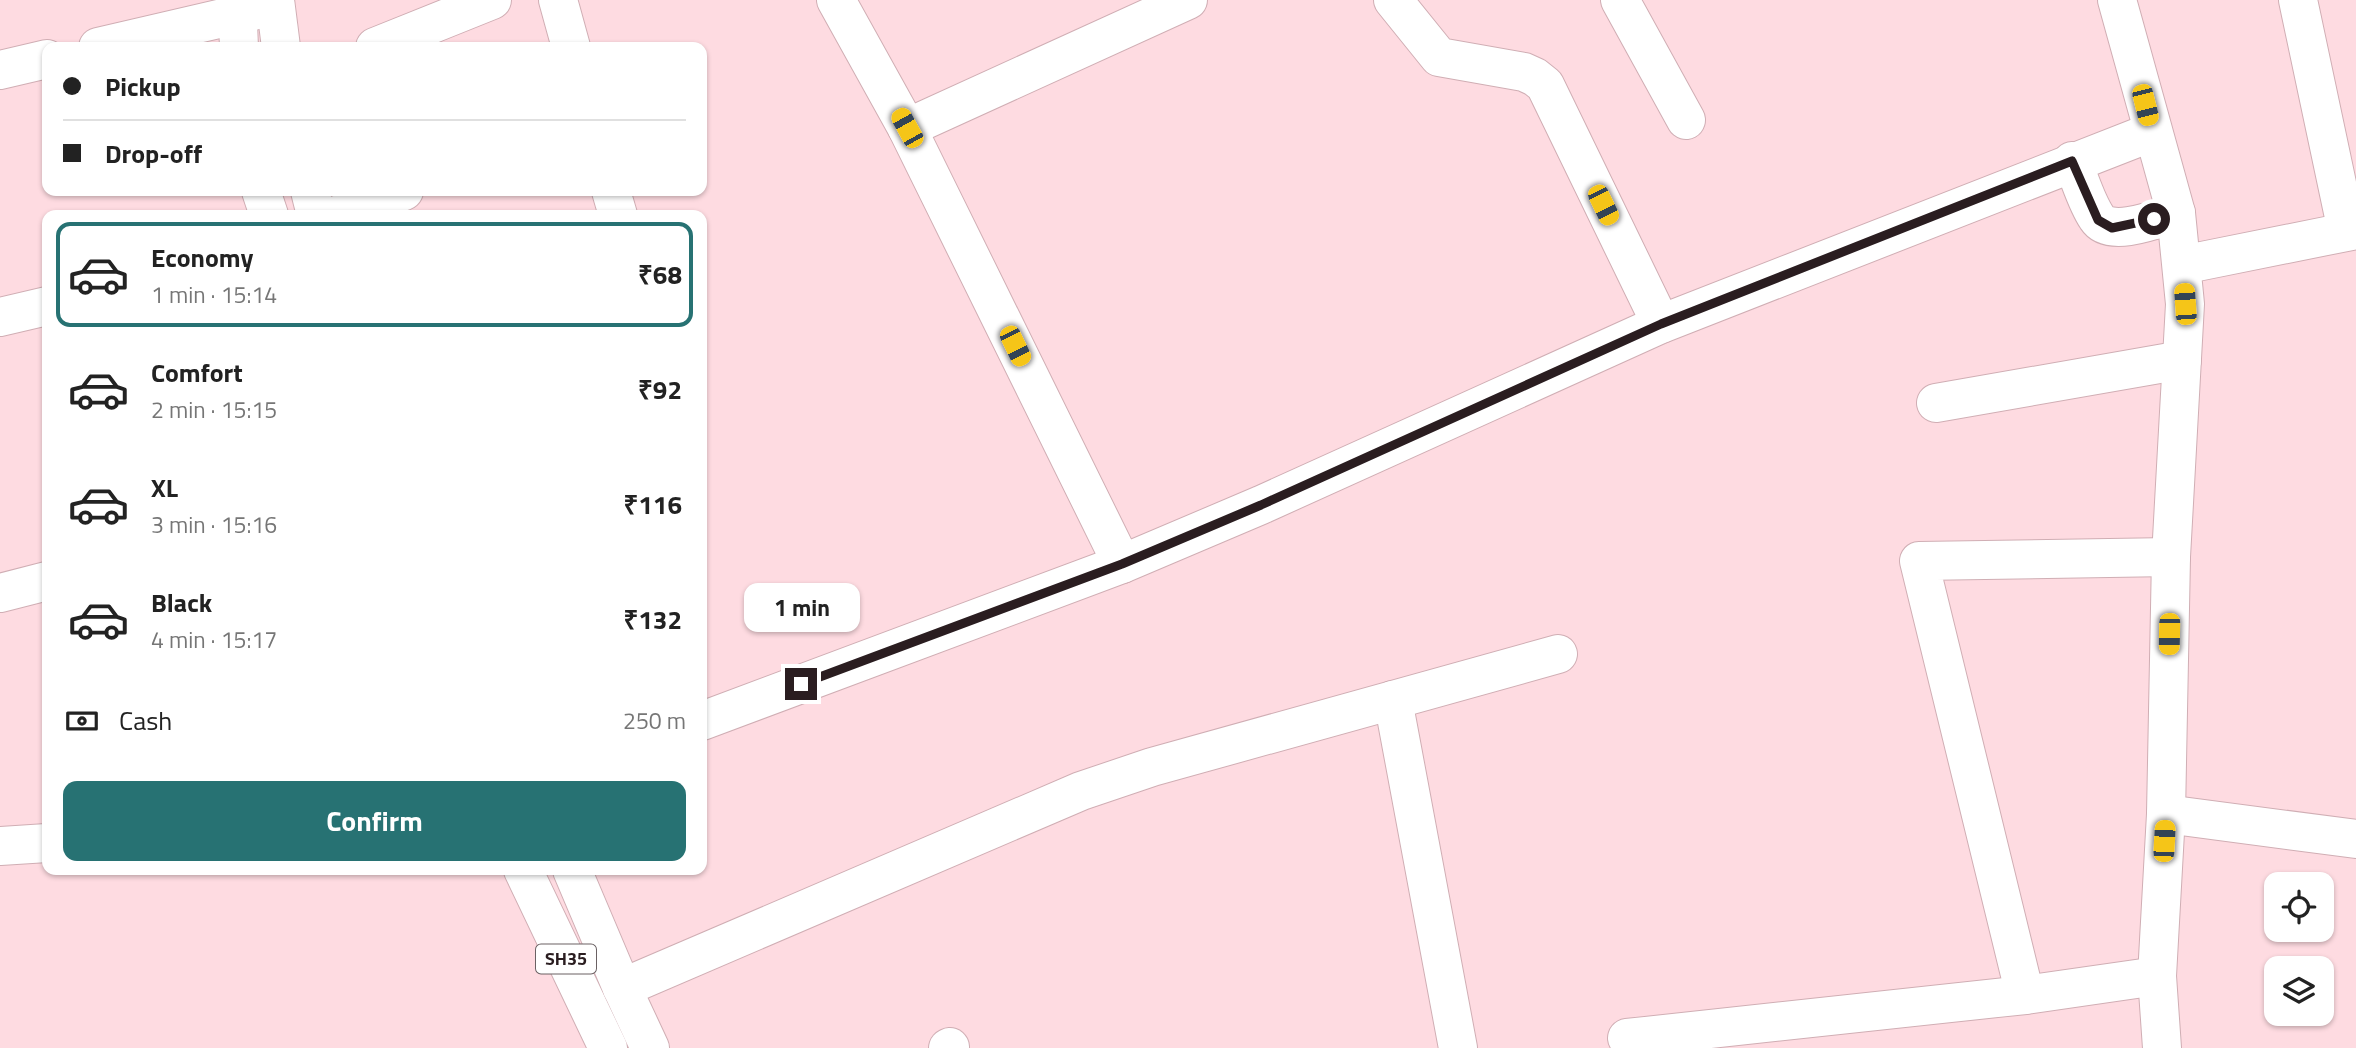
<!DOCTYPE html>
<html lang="en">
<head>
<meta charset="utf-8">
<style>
  :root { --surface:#fff; --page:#f2f2f2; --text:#222; --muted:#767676; --line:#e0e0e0; --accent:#277273 }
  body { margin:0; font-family:"Titillium Web",sans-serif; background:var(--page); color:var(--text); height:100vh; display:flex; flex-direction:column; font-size:26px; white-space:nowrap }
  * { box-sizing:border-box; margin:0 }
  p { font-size:23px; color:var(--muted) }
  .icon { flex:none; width:38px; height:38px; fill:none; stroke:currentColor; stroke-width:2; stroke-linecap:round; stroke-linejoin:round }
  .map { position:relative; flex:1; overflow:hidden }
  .details { position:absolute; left:42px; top:210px; width:665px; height:665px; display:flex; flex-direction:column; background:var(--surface); border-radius:14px; box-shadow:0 2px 5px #0004 }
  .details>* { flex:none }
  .guide { position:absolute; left:42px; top:42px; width:665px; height:154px; border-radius:14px; box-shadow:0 2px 5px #0004; display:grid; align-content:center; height:154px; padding:0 21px; background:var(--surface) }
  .buttons { position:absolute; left:2264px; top:872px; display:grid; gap:14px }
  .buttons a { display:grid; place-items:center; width:70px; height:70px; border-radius:14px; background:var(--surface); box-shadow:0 2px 5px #0004; font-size:35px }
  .end { position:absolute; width:32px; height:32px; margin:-16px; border:9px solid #2a1d20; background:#fff; box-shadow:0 0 0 4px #fff }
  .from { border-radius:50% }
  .bubble { position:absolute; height:49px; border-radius:14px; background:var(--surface); box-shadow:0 2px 5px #0004; font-size:23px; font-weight:700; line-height:49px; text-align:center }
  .car { position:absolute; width:21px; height:42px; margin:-21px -10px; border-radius:9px; box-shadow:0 0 5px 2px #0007; background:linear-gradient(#f5c518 24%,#345 0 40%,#f5c518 0 76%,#345 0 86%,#f5c518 0) }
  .guide b { display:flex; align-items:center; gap:24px; height:66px; font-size:26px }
  .guide b+b { border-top:2px solid var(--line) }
  .guide i { width:18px; height:18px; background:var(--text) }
  ul { padding:12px 0 0; list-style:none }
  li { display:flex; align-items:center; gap:21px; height:105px; margin:0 14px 10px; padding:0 7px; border:4px solid transparent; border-radius:14px }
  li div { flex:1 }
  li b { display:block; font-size:26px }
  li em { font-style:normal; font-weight:700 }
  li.selected { border-color:var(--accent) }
  li>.icon { width:63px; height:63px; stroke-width:1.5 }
  .pay { display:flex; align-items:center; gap:18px; height:77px; padding:0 21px; font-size:26px }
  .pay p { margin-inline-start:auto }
  .primary-button { display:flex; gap:14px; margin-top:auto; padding:14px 21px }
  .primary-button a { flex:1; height:80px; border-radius:14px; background:var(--accent); color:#fff; font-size:28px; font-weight:700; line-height:80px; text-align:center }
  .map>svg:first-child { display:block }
</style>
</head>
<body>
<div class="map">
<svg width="2356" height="1048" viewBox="0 0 2356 1048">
  <rect width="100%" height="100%" fill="#fedbe1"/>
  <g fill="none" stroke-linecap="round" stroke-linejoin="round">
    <defs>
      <g id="street">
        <path d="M558,0L571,47"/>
        <path d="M836,0L907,128L1122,564"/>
        <path d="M1393,0L1439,57L1524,72L1535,77L1545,85L1661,324"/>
        <path d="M1620,0L1686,120"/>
        <path d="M2298,0L2347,231"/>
        <path d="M98,47L270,7"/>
        <path d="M375,47L492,0"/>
        <path d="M0,70L47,59"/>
        <path d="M907,128L1188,0"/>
        <path d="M2072,161C2080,179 2086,202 2097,218C2110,238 2157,219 2176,213"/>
        <path d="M611,191L618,215"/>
        <path d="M337,215L404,191"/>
        <path d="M2182,265L2356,230"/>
        <path d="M0,317L47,306"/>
        <path d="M1936,403L2182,360"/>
        <path d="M0,593L47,581"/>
        <path d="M1393,700L1458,1048"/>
        <path d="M702,721L1122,564L1261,505L1661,324L2152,132"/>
        <path d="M0,846L47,843"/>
        <path d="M622,988L1081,791L1152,767L1558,654"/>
        <path d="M2025,995L1919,561L2171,557"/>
        <path d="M1627,1038L2025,995L2157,976"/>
        <path d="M948,1048L950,1047"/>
      </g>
      <g id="secondary">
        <path d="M2117,0L2176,213L2185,304L2171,557L2166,814L2157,976L2162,1048"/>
        <path d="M2166,814L2356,839"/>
      </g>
      <g id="primary">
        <path d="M237,0L239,47"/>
        <path d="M275,0L281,47"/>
        <path d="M261,191L269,215"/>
        <path d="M310,191L316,215"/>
        <path d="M523,870L608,1048"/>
        <path d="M572,870L622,988L650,1048"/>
      </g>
    </defs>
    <use href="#street" stroke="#d0aeb4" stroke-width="40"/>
    <use href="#secondary" stroke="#d0aeb4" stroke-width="40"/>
    <use href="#primary" stroke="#d0aeb4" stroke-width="40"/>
    <use href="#street" stroke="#fff" stroke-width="38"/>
    <use href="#secondary" stroke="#fff" stroke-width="38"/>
    <use href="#primary" stroke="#fff" stroke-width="38"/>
  </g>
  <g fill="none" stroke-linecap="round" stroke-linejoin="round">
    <path stroke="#2a1d20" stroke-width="9" d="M801,684L1122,564L1261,505L1661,324L2072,161L2098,220L2112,228L2154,219"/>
  </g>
  <g text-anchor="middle" stroke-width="5" stroke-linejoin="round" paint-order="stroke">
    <rect fill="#fff" stroke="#6a6163" stroke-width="2" x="536" y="944.5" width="60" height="29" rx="5"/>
    <g font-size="18" font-weight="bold" fill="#2a1d20">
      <text x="566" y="965">SH35</text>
    </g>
  </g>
</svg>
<div class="buttons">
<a><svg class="icon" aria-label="locate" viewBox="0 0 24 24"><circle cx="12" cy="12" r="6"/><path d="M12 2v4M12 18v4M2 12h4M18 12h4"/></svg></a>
<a><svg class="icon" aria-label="layers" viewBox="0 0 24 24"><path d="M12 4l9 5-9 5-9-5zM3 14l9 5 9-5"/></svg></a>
</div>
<i class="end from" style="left:2154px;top:219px"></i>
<i class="end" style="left:801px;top:684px"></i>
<div class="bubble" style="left:744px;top:583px;width:116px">1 min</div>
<i class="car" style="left:2145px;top:105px;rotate:166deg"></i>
<i class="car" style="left:907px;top:128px;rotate:331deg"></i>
<i class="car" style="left:1603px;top:205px;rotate:154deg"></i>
<i class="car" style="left:2185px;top:304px;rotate:356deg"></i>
<i class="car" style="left:1015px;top:346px;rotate:154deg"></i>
<i class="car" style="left:2169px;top:634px;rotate:181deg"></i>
<i class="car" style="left:2164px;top:841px;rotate:3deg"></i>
<div class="guide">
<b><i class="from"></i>Pickup</b>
<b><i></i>Drop-off</b>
</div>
<section class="details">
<ul>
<li class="selected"><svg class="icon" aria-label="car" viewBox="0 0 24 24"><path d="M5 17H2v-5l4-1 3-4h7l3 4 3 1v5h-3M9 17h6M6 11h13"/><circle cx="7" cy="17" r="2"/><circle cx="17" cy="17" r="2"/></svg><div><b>Economy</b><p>1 min · 15:14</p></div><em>₹68</em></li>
<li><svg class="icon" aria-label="car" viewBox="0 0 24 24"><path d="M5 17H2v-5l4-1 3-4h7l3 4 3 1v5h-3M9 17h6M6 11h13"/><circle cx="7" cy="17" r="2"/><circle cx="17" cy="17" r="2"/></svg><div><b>Comfort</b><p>2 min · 15:15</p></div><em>₹92</em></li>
<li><svg class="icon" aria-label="car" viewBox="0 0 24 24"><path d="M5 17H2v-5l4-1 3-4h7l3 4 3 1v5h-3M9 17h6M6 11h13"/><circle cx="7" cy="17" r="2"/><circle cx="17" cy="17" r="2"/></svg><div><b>XL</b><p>3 min · 15:16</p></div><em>₹116</em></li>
<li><svg class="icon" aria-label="car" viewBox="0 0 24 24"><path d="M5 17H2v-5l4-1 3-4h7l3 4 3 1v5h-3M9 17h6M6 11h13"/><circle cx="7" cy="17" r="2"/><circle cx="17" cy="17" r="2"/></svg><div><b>Black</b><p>4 min · 15:17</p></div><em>₹132</em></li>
</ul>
<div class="pay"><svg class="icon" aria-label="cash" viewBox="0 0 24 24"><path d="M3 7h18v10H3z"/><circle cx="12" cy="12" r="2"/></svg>Cash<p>250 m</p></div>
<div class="primary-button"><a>Confirm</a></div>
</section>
</div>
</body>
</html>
